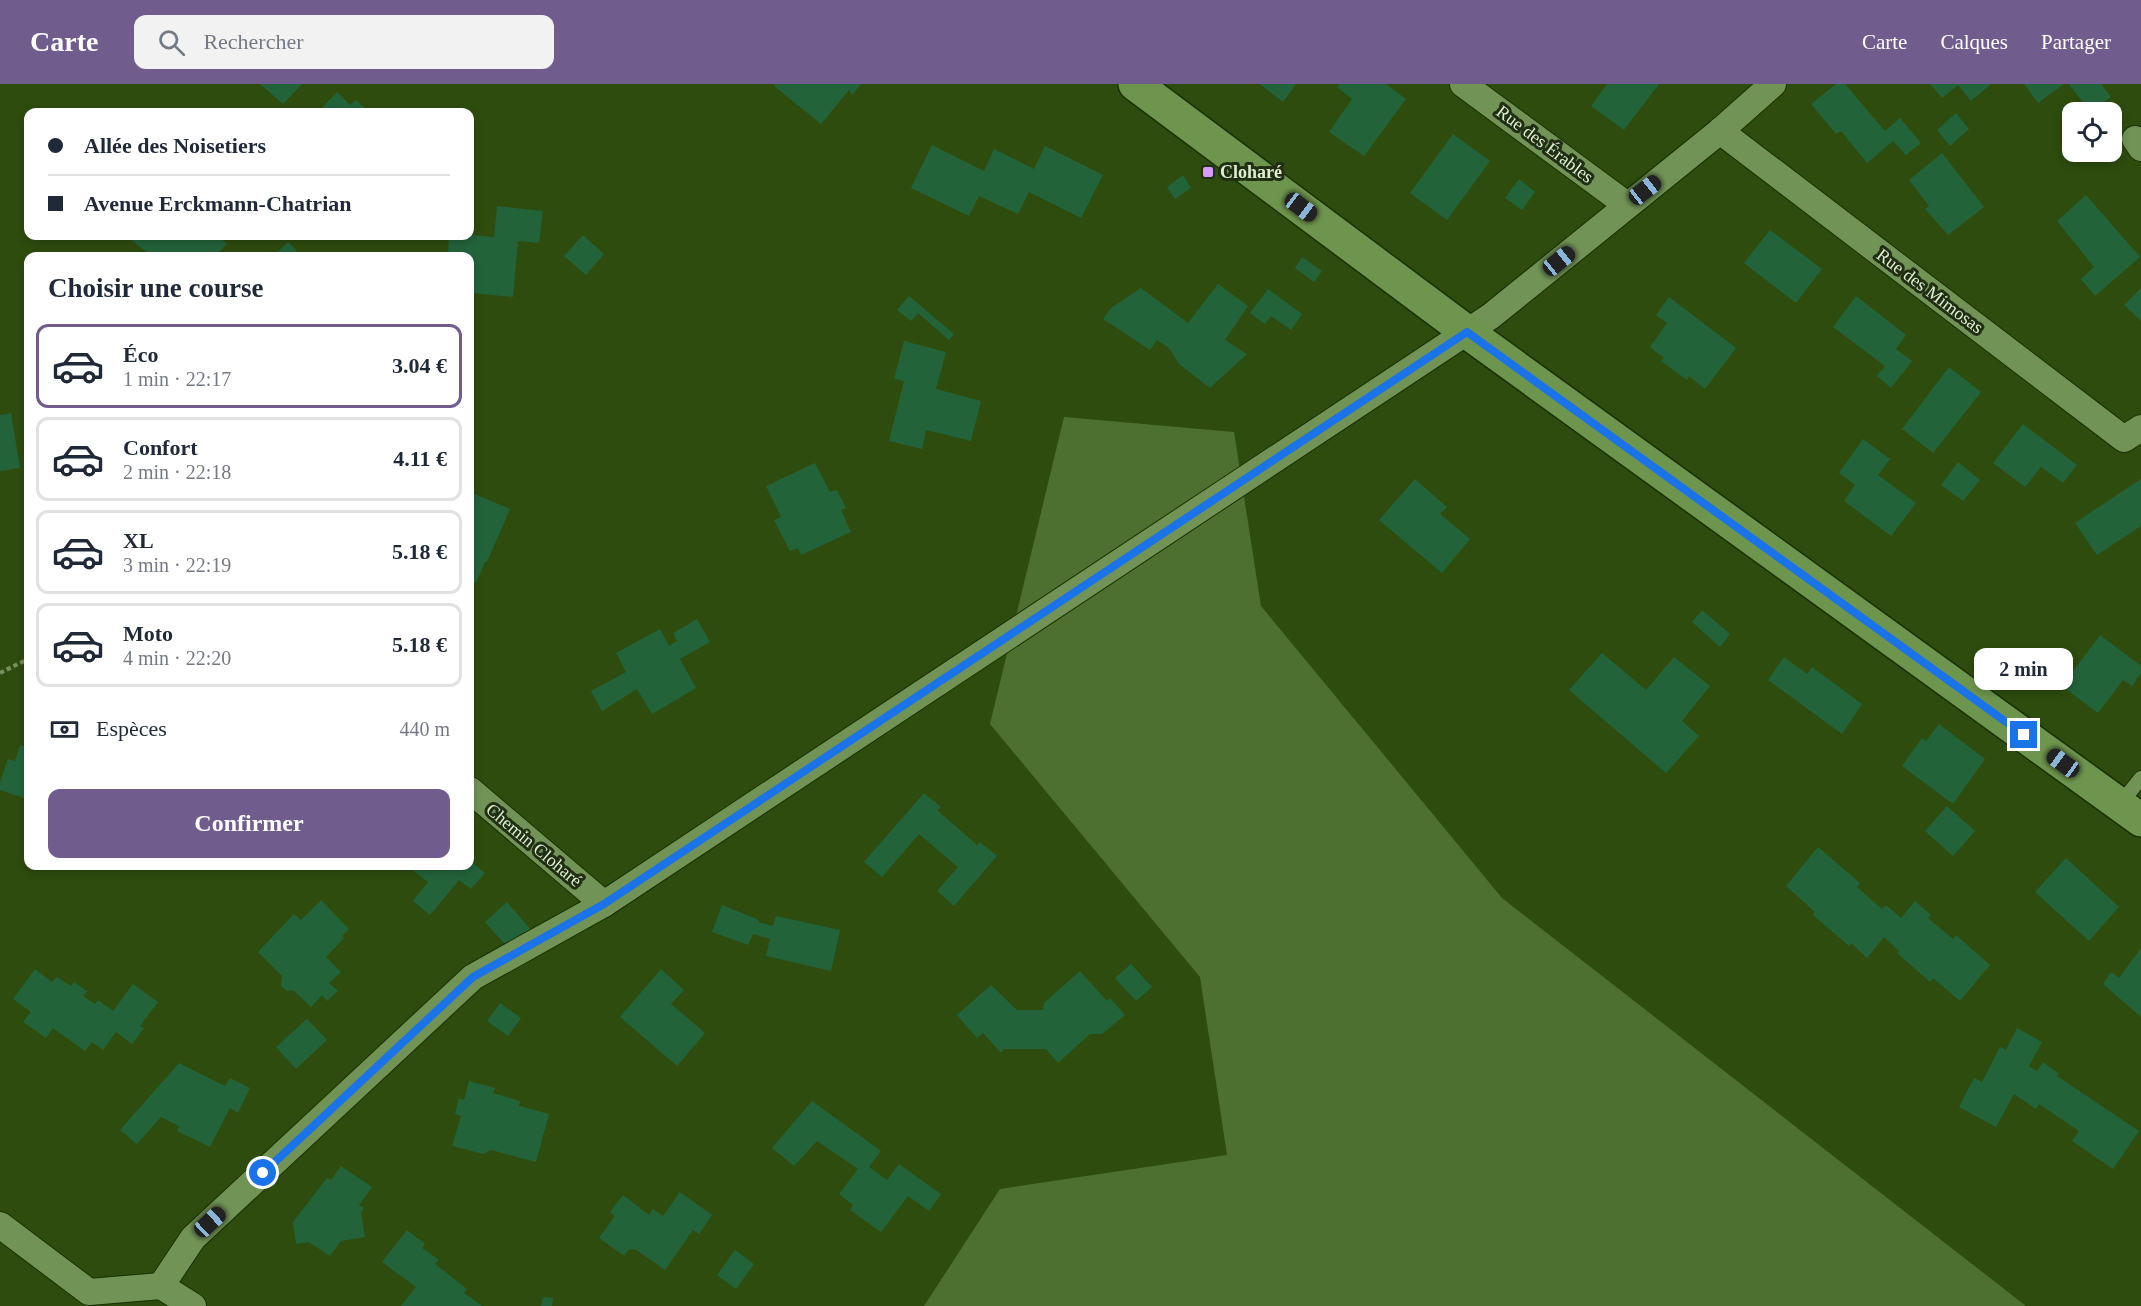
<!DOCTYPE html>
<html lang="fr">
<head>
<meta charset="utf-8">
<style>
  :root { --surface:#fff; --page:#f2f2f3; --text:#1f2937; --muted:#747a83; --line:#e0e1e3; --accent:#715c8e }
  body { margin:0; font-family:"Times New Roman",serif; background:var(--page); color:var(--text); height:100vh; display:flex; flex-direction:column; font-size:22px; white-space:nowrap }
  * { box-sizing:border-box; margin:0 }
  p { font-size:20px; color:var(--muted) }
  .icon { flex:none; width:33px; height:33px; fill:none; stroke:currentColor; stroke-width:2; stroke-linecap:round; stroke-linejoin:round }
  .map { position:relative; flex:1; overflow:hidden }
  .drawer { position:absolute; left:24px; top:168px; width:450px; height:618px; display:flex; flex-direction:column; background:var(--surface); border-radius:12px; box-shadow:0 3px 9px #0003 }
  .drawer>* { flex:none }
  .guide { position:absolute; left:24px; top:24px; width:450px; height:132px; border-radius:12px; box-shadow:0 3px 9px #0003; display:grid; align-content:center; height:132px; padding:0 24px; background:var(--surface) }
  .buttons { position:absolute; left:2062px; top:18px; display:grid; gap:12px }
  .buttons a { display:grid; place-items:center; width:60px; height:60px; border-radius:12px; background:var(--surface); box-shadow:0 3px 9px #0003; font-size:30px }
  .end { position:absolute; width:27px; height:27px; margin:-14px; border:8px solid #1a73e8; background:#fff; box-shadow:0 0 0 3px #fff }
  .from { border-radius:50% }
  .bubble { position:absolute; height:42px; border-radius:12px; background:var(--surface); box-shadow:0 3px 9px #0003; font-size:20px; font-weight:700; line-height:42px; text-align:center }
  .car { position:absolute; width:18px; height:36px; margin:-18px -9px; border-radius:8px; box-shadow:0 0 4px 2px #0007; background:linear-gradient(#222 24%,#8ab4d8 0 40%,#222 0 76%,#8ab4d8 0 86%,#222 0) }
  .guide b { display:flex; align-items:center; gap:21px; height:57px; font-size:22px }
  .guide b+b { border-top:2px solid var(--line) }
  .guide i { width:15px; height:15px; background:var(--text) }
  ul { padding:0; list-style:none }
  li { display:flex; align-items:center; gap:18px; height:84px; margin:0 12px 9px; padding:0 12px; border:3px solid var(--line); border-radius:12px }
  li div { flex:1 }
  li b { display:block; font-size:22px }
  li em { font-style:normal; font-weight:700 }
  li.on { border-color:var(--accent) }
  li>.icon { width:54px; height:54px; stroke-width:1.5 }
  h2 { padding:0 24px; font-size:27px; line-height:72px }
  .pay { display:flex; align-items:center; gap:15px; height:66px; padding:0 24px; font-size:22px }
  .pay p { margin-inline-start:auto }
  .action { display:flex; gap:12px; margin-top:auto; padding:12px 24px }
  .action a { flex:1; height:69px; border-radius:12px; background:var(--accent); color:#fff; font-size:24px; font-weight:700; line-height:69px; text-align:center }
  header { display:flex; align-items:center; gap:36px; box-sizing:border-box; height:84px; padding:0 30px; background:var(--accent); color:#fff }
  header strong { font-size:28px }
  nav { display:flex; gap:33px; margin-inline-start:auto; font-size:21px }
  .search { width:420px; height:54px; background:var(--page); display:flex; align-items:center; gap:15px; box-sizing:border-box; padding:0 21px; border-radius:12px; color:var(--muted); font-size:22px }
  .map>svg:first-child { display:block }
</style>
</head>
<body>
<header>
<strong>Carte</strong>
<div class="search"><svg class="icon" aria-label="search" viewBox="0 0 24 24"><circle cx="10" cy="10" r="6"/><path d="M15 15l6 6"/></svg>Rechercher</div>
<nav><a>Carte</a><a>Calques</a><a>Partager</a></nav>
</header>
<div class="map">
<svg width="2141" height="1222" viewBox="0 0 2141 1222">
  <rect width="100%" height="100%" fill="#2e4c0e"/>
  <path fill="#4d6f30" d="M1064,333L1234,348L1261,522L1502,814L2026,1222H924L1000,1105L1227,1071L1200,893L990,640Z"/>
  <g fill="#23633a">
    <path d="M260,0H302L283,20Z"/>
    <path d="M775,0H861L852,11L849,6L821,40L774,2Z"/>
    <path d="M1260,0H1296L1283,18Z"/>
    <path d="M1340,0H1386L1406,15L1364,72L1329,48L1352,15L1337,3Z"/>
    <path d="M1607,0H1659L1624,46L1591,22Z"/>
    <path d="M1836,0H1845L1885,47L1900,34L1921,59L1906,71L1893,57L1867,79L1841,47L1836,50L1811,20Z"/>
    <path d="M1930,0H1991L1971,17L1958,1L1942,14Z"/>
    <path d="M2024,0H2064L2038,19Z"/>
    <path d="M2069,0H2101L2111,13L2090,28Z"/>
    <path d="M337,8L350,21L356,16L369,28H318Z"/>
    <path d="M1956,29L1969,45L1950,62L1937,46Z"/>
    <path d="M1453,50L1490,77L1447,136L1410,109Z"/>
    <path d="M932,61L984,87L994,65L1034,85L1045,62L1103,91L1081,134L1029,108L1018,130L979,112L969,132L911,104Z"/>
    <path d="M1942,69L1984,123L1948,151L1925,125L1929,122L1909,96Z"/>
    <path d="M1183,91L1191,104L1175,115L1167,103Z"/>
    <path d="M1519,95L1535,108L1522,126L1505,114Z"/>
    <path d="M2086,111L2140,173L2095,212L2081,195L2094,183L2057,137Z"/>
    <path d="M497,122L543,127L539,159L518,157L513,213L472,209L473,201H470V172H448L449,152L470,151L494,153Z"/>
    <path d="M1770,146L1822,185L1796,219L1744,179Z"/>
    <path d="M583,151L604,170L586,191L564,172Z"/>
    <path d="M126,152H217L227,160L215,172H152Z"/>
    <path d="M288,158L297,167L292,172H274Z"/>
    <path d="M1302,173L1322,187L1314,198L1295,184Z"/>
    <path d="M1218,200L1248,222L1225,256L1247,270L1210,304L1179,280L1169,264L1157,256L1150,266L1103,235L1111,224L1141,204L1188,239Z"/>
    <path d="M2141,204V237L2124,221Z"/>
    <path d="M1268,205L1302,230L1291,246L1271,232L1265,240L1250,229Z"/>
    <path d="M909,212L954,250L949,256L918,229L911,237L897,226Z"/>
    <path d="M1856,212L1906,251L1896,265L1912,277L1891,304L1877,292L1885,282L1833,243Z"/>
    <path d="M1669,213L1736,264L1705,305L1689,292L1687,296L1661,277L1664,274L1650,263L1667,239L1656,231Z"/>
    <path d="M904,257L946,268L936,305L981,317L971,357L926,346L922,365L889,357L904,297L894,295Z"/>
    <path d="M1949,283L1981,308L1933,369L1902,345Z"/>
    <path d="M11,329L20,384L0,387V331Z"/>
    <path d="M2023,340L2077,381L2063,399L2041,383L2025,403L1993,379Z"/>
    <path d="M1863,355L1890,375L1878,391L1916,419L1891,452L1844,417L1855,401L1839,389Z"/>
    <path d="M1958,378L1980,396L1963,417L1941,401Z"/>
    <path d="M815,379L830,408L837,406L846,424L841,426L851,448L801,471L798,464L790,467L774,436L781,433L766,402Z"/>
    <path d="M1415,395L1447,423L1440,430L1470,455L1442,489L1379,436Z"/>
    <path d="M2141,395V442L2097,471L2075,439Z"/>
    <path d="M470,408L510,425L487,478H485L476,499L470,496Z"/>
    <path d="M1702,526L1730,550L1720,563L1692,538Z"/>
    <path d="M697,535L710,558L680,575L696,604L652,630L637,605L602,627L591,607L626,588L616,569L660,545L669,562L677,557L673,549Z"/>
    <path d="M2100,551L2141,582V589L2132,602L2123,596L2098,629L2062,602Z"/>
    <path d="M1602,569L1646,606L1674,573L1710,602L1682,637L1699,652L1666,689L1569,606Z"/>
    <path d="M1784,573L1807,590L1812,583L1862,620L1842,650L1768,596Z"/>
    <path d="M1939,640L1985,675L1953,720L1902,682L1922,654L1926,657Z"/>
    <path d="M20,661L28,664V710L27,715L0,706V698L8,675L15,677Z"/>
    <path d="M924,709L941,723L937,726L977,761L980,758L997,772L954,822L937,807L958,783L919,750L882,793L864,778Z"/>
    <path d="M1947,722L1975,747L1953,772L1925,747Z"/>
    <path d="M1818,763L1860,799L1857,803L1882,825L1886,821L1901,834L1915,817L1931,831L1928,834L1953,855L1956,851L1990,881L1960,917L1933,894L1930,898L1897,869L1899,867L1884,853L1867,874L1851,859L1849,862L1813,831L1815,828L1786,802Z"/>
    <path d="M2066,774L2119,823L2089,857L2035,808Z"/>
    <path d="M470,777L485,789L471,805L459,796L430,831L413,817L428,798L407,782H470Z"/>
    <path d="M321,816L349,845L342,852L344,854L326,873L341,888L329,899L338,907L327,917L322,911L311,923L293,906L287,907L281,902L282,892L258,868L294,830L301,836Z"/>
    <path d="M507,818L533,848L511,867L485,838Z"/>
    <path d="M722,821L759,836L758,838L773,842L776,832L840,846L831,887L766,872L770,855L753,850L748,861L712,848Z"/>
    <path d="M2141,864V933L2103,900L2111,888L2119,894Z"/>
    <path d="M1131,880L1152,903L1136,917L1115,894Z"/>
    <path d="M35,885L52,898L57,893L71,902L74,898L87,907L83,912L95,920L98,916L113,927L133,900L158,918L140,942L144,944L132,960L116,948L103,966L92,958L85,967L53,944L46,954L23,938L31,928L13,915Z"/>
    <path d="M661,885L684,906L671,920L705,949L677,982L620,933Z"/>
    <path d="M1080,887L1107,917L1110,914L1125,931L1102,950H1090L1058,979L1046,965H1004L1001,969L983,949L977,954L957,931L991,901L1017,926H1043L1044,919Z"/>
    <path d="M500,919L521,934L508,952L487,937Z"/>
    <path d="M307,935L327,956L296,985L276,963Z"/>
    <path d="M2017,944L2042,958L2029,982L2037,987L2043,978L2059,990L2057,992L2139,1047L2113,1085L2072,1057L2079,1047L2039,1020L2036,1025L2014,1010L1996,1043L1959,1023L1974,994L1982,998L2000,963L2006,966Z"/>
    <path d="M179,979L225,1002L230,994L250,1004L238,1029L230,1024L210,1063L177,1047L179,1042L161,1033L137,1060L120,1046Z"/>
    <path d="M469,997L495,1004L493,1009L520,1017L519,1022L549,1030L536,1078L491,1066L483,1070L452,1062L461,1032L455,1030L459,1014L464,1016Z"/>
    <path d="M812,1017L881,1067L869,1083L887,1096L899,1080L941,1110L929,1127L908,1112L881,1148L850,1126L853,1121L839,1110L858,1085L817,1057L794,1082L772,1064Z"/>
    <path d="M341,1082L372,1103L359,1121L364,1124L361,1129L365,1153L341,1157L330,1172L309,1158L296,1160L293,1138L327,1094L331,1096Z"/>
    <path d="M680,1108L712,1131L699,1150L693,1146L665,1186L635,1165L628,1166L624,1172L599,1154L615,1132L610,1128L623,1111L649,1131L653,1125L663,1132Z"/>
    <path d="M407,1146L425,1160L422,1164L439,1176L435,1180L467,1205L464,1209L482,1222H401L416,1203L382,1178Z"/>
    <path d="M735,1166L754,1180L736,1205L717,1191Z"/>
    <path d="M543,1213L553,1214L552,1222H541Z"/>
  </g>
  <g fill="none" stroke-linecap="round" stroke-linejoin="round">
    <defs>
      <path id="lane" d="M2120,720L2141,694"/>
      <g id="street">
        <path d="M1463,0L1627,121"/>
        <path d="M1720,47L2124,355L2141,344"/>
        <path d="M2135,55L2141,64"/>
        <path d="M470,706L604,820L1491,232L1720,47L1773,0"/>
        <path d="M0,1141L89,1208L161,1202L193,1222"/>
        <path d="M161,1202L193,1154L473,893L604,820"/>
      </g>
      <path id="secondary" d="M1135,0L1467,248L2141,736"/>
    </defs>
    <use href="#lane" stroke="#1a3002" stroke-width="16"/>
    <use href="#street" stroke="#1a3002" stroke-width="28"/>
    <use href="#secondary" stroke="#1a3002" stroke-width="36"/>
    <path stroke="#77905e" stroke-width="4" stroke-dasharray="4.5 3" stroke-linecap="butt" d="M0,589L28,575"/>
    <use href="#lane" stroke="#719356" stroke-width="14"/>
    <use href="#street" stroke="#719356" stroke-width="26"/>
    <use href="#secondary" stroke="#6e954d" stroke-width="33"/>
  </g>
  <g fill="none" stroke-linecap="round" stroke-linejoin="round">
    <path stroke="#1a73e8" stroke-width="8" d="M263,1089L473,893L604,820L1467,248L2024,651"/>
  </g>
  <rect fill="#d69bf9" stroke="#202e14" stroke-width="2" x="1202" y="82" width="12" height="12" rx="3"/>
  <g text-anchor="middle" stroke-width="6" stroke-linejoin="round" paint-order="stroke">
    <g font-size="18" fill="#ddefcf" stroke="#202e14">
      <text transform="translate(1545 60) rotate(37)" y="6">Rue des Érables</text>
      <text transform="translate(1930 207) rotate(37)" y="6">Rue des Mimosas</text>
      <text transform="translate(534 761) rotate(40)" y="6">Chemin Cloharé</text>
    </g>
    <g font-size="18" font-weight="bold" fill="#ddefcf" stroke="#202e14" text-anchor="start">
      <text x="1220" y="94">Cloharé</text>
    </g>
  </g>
</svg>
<div class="buttons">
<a><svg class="icon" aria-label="locate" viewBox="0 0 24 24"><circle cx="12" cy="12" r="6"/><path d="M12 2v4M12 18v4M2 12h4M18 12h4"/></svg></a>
</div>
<i class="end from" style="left:263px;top:1089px"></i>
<i class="end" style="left:2024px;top:651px"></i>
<div class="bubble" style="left:1974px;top:564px;width:99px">2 min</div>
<i class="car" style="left:1645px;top:106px;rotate:52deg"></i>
<i class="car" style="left:1301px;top:123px;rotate:127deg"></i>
<i class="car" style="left:1559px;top:177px;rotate:51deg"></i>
<i class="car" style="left:2063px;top:679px;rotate:306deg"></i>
<i class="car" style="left:210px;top:1138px;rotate:47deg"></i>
<div class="guide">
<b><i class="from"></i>Allée des Noisetiers</b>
<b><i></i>Avenue Erckmann-Chatrian</b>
</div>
<section class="drawer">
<h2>Choisir une course</h2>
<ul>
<li class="on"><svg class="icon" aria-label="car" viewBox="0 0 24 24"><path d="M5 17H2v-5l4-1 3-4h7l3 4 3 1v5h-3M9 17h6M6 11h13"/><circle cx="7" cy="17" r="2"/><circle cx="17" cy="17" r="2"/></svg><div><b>Éco</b><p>1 min · 22:17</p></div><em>3.04 €</em></li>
<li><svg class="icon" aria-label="car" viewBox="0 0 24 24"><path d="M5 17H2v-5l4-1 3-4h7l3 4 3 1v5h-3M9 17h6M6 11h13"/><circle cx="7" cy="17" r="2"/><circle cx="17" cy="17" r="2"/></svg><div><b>Confort</b><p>2 min · 22:18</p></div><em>4.11 €</em></li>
<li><svg class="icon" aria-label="car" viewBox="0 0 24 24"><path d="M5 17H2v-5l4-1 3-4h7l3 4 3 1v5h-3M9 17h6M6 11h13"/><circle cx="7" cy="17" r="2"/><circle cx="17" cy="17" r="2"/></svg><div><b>XL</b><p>3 min · 22:19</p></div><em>5.18 €</em></li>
<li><svg class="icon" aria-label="car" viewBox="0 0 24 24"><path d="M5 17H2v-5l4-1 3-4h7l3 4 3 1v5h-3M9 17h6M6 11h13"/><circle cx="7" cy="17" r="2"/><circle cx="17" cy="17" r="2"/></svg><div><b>Moto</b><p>4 min · 22:20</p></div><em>5.18 €</em></li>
</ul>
<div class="pay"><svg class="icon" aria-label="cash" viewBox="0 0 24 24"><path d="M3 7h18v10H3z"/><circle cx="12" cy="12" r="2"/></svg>Espèces<p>440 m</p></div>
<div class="action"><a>Confirmer</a></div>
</section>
</div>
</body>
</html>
